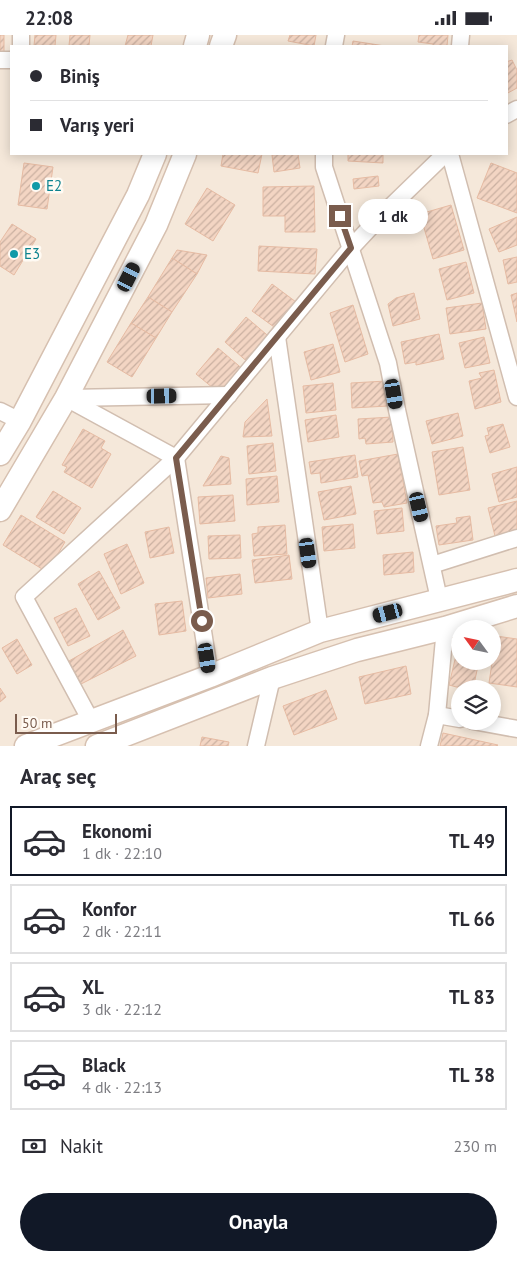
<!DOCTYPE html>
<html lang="tr">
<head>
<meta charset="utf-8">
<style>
  :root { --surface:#fff; --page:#f7f7f7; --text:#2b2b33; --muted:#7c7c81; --line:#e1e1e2; --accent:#111827 }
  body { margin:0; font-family:"PT Sans",sans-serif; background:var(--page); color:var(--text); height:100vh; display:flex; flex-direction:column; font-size:19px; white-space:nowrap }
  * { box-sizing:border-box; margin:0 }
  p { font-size:16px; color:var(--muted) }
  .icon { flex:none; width:28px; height:28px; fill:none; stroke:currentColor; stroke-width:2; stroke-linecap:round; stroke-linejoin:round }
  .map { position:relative; height:711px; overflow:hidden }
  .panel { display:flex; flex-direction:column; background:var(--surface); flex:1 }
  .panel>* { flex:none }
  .banner { position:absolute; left:10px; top:10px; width:498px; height:110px; border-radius:0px; box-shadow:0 2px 12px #0003; display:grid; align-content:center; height:110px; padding:0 20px; background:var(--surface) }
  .needle { width:32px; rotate:303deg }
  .buttons { position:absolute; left:451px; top:585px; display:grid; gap:10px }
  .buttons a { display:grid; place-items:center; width:50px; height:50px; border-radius:50%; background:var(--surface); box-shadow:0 2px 12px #0003; font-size:25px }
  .scale { position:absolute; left:15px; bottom:12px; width:102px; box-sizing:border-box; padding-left:5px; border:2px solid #7a5c4d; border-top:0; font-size:14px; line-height:18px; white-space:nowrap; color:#7a5c4d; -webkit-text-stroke:4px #fffaf3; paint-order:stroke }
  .end { position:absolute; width:22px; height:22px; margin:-11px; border:6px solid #7a5c4d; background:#fff; box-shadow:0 0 0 2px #fff }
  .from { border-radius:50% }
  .bubble { position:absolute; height:35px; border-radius:18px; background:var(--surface); box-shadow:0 2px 12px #0003; font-size:16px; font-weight:600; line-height:35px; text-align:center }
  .car { position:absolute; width:15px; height:30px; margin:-15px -8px; border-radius:6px; box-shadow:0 0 4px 1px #0007; background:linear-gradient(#222 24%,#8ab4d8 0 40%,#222 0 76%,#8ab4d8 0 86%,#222 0) }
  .banner b { display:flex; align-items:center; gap:18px; height:48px; font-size:19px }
  .banner b+b { border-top:1px solid var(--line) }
  .banner i { width:12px; height:12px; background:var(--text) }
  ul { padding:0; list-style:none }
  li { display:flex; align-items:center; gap:15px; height:70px; margin:0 10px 8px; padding:0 10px; border:2px solid var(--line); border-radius:0px }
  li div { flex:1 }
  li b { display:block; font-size:19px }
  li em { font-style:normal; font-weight:600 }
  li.on { border-color:var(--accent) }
  li>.icon { width:45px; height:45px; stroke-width:1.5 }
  h2 { padding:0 20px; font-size:22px; line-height:60px }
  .pay { display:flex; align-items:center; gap:12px; height:55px; padding:0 20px; font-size:19px }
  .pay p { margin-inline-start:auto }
  .cta { display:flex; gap:10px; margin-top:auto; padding:10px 20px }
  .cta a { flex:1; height:58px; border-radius:30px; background:var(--accent); color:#fff; font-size:20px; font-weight:600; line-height:58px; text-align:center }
  .status { display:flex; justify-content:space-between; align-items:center; height:35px; padding:0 25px; background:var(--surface); direction:ltr }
  .status svg { height:14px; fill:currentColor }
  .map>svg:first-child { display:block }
</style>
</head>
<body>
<div class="status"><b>22:08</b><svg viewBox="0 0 49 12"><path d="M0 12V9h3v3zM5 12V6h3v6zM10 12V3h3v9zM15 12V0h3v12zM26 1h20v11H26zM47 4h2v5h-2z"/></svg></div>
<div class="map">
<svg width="517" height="711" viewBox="0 0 517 711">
  <defs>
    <pattern id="building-hatch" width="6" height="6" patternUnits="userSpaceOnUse" patternTransform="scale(1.25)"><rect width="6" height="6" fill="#f3d5c3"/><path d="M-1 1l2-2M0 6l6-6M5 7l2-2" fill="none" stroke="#cab0a1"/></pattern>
  </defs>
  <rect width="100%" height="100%" fill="#fdf6ec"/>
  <path fill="#f5e8da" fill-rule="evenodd" d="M0,0H517V711H0ZM11,11H506V119H11ZM460,594H492V626H460ZM460,654H492V686H460Z"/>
  <g fill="url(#building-hatch)" stroke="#e6bba3">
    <rect x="0" y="0" width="4" height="28"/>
    <path d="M35,0H56L55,11H34Z"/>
    <path d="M70,0H90L89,11H69Z"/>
    <path d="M128,0H153L151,11H125Z"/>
    <path d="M290,0H316L314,11L288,6Z"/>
    <path d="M419,0H448L447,11H433V9L418,7Z"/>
    <path d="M353,6L385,11H352Z"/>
    <path d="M512,25L517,35V53L506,59V27Z"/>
    <path d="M223,119H262L258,138L221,131Z"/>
    <path d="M280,119H298L300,133L274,137L272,120Z"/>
    <path d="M348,119H383V128L348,126Z"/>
    <path d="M24,128L53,132L47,174L18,170Z"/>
    <path d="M491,128L517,138V178L477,163Z"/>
    <path d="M378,141L379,151L354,154L353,144Z"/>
    <path d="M314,151L315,197H285V181H263V152Z"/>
    <path d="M207,153L235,170L213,206L185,189Z"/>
    <path d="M451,170L464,215L433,224L420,179Z"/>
    <path d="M517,182V210L499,217L489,194Z"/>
    <path d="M12,189L36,204L14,240L0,231V207Z"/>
    <path d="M259,211L317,214L315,239L258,236Z"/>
    <path d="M177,215L207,220L197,239L172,223Z"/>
    <path d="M517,222V247L508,249L503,225Z"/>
    <path d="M172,223L197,239L172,277L148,262Z"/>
    <path d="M466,227L474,258L447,265L439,234Z"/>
    <path d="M272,249L300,270L281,297L252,276Z"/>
    <path d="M414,258L420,284L393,291L388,269L396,263Z"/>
    <path d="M517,258V287L511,260Z"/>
    <path d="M148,262L172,277L156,303L131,288Z"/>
    <path d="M482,268L486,294L450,299L446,273Z"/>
    <path d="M353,270L368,319L345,327L330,278Z"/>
    <path d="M246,282L273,305L251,330L225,307Z"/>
    <path d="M131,288L156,303L132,342L107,327Z"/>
    <path d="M439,299L444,324L416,330V327L405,329L401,307Z"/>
    <path d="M484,302L490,328L465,333L459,308Z"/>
    <path d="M333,309L340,337L311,345L304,317Z"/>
    <path d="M218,313L245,336L224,362L196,339Z"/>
    <path d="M494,335L501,367L475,374L469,346L482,343L479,338Z"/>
    <path d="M386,346L388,371L352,373L351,348Z"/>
    <path d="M333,348L336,375L306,378L303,351Z"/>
    <path d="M267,364L272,401L243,402L245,387Z"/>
    <path d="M458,378L463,401L432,409L426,386Z"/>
    <path d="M336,380L339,402L308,407L305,385Z"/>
    <path d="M392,382L393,407L366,409L365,403L359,404L358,384Z"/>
    <path d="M503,389L510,412L490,418L485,401L489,400L487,393Z"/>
    <path d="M83,394L105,406L101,413L111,419L92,453L64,437L67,432L62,430Z"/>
    <path d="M273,408L276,436L249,439L247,411Z"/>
    <path d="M463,412L470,455L439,460L432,417Z"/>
    <path d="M398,419L407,468L384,472L382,467L373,468L368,440L362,441L359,426Z"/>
    <path d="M355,420L358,442L321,448L320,438L311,439L309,427Z"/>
    <path d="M221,421L229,423L231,449L203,451Z"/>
    <path d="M517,432V462L499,467L492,439Z"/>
    <path d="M277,441L279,467L247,470L246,444Z"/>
    <path d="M351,451L356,479L324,485L318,457Z"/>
    <path d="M53,456L81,473L64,499L36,482Z"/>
    <path d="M233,460L235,486L200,489L198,462Z"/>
    <path d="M517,466V495L495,501L488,473Z"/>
    <path d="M402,473L404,496L377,499L374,476Z"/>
    <path d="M21,480L65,507L47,537L3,510Z"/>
    <path d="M470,481L473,505L439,510L436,491L457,488L456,483Z"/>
    <path d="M353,489L355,513L324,516L322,492Z"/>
    <path d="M285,490L287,519L254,521L252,499L258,498V492Z"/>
    <path d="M169,492L174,518L150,523L145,497Z"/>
    <path d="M240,500L241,523L209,524L208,501Z"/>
    <path d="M127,509L144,548L121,559L104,519Z"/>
    <path d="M413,517L414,537L384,540L383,520Z"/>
    <path d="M289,520L292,544L255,548L252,525Z"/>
    <path d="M99,536L120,573L98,585L78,549Z"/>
    <path d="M240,539L242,559L208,563L206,543Z"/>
    <path d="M182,566L186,596L159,600L155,569Z"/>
    <path d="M76,573L90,601L68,611L54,583Z"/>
    <path d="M123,595L136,621L81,649L69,626Z"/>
    <path d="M496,601L517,604V652L489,648Z"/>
    <path d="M17,604L32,630L17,639L2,613Z"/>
    <path d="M457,616H460V626H479L473,654H464L449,650Z"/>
    <path d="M406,631L411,659L365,669L359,642Z"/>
    <path d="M0,653L6,662L0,667Z"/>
    <path d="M326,655L337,684L294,700L283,671Z"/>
    <path d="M443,698L498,710L497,711H440Z"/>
    <path d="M202,702L229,707L228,711H200Z"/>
  </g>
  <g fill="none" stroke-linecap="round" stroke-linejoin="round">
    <defs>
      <g id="minor">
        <path d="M21,11V0"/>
        <path d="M334,11L336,0"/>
        <path d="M460,11L461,0"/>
        <path d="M0,25H11"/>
        <path d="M506,80L517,74"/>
        <path d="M324,119V132L388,328L397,375L439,564"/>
        <path d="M450,119L517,362"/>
        <path d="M277,302L320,596"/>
        <path d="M66,363L176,423L210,641"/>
        <path d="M69,363L229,360"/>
        <path d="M0,376L20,386"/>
        <path d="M432,530L517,503"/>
        <path d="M437,680L460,684"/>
        <path d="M91,686L24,562L176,423L351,213L379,183L445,119"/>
        <path d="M473,686L517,694"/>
        <path d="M256,711L272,643"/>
        <path d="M429,711L437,680L445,593"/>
      </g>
      <g id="secondary">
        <path d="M195,11L198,0"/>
        <path d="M221,11L225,0"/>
        <path d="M0,419L20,386L138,160L155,119"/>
        <path d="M0,475L66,363L156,190L185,119"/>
        <path d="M26,711L210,641L320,596L517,545"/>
        <path d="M97,711L272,643L357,615L445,593L517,571"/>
      </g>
    </defs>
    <use href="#minor" stroke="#d1beb0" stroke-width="19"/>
    <use href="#secondary" stroke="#d6c0b0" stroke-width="25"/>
    <use href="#minor" stroke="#fff" stroke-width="16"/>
    <use href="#secondary" stroke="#fff" stroke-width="22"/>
  </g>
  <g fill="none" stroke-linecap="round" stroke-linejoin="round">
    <path stroke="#7a5c4d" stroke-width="6" d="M202,586L176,423L351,213L340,181"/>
  </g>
  <g fill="#0f9aa8" stroke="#fffaf3" stroke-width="2">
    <circle cx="36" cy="151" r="5"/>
    <circle cx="14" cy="219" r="5"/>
  </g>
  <g text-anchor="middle" stroke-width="5" stroke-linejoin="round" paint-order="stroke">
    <g font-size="15" fill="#0d838f" stroke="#fffaf3" text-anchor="start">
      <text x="46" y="156">E2</text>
      <text x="24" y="224">E3</text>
    </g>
  </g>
</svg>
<div class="buttons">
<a><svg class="needle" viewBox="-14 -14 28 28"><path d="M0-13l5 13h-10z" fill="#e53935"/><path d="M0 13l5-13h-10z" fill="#7c7c81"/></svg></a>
<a><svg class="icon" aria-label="layers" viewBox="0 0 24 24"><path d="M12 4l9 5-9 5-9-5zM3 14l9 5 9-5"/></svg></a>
</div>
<div class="scale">50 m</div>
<i class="end from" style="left:202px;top:586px"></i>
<i class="end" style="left:340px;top:181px"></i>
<div class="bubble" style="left:358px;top:164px;width:70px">1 dk</div>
<i class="car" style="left:129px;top:242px;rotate:27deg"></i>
<i class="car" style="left:394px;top:359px;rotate:170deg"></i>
<i class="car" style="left:162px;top:361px;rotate:89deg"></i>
<i class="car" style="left:419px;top:472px;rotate:167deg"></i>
<i class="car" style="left:308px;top:518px;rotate:172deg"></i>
<i class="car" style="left:388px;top:578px;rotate:255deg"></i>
<i class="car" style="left:207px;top:623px;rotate:171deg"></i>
<div class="banner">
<b><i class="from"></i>Biniş</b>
<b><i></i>Varış yeri</b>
</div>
</div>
<section class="panel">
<h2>Araç seç</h2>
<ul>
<li class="on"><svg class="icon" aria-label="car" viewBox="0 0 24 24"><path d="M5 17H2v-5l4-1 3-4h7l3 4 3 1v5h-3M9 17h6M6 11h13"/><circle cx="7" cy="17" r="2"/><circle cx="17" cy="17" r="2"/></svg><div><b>Ekonomi</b><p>1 dk · 22:10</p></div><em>TL 49</em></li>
<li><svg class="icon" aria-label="car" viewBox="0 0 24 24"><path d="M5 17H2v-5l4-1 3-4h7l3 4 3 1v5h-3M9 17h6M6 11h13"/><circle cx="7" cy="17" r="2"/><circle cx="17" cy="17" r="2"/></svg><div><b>Konfor</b><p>2 dk · 22:11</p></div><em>TL 66</em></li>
<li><svg class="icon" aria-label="car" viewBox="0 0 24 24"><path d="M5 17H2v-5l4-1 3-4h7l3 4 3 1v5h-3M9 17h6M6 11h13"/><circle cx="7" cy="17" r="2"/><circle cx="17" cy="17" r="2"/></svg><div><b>XL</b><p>3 dk · 22:12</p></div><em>TL 83</em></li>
<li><svg class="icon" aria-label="car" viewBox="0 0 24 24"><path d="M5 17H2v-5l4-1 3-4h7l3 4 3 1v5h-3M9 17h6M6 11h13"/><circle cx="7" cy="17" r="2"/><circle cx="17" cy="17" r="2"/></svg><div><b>Black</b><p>4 dk · 22:13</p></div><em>TL 38</em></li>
</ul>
<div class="pay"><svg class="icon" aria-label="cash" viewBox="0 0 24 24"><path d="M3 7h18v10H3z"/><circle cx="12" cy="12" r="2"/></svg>Nakit<p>230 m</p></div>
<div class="cta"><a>Onayla</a></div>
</section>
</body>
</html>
